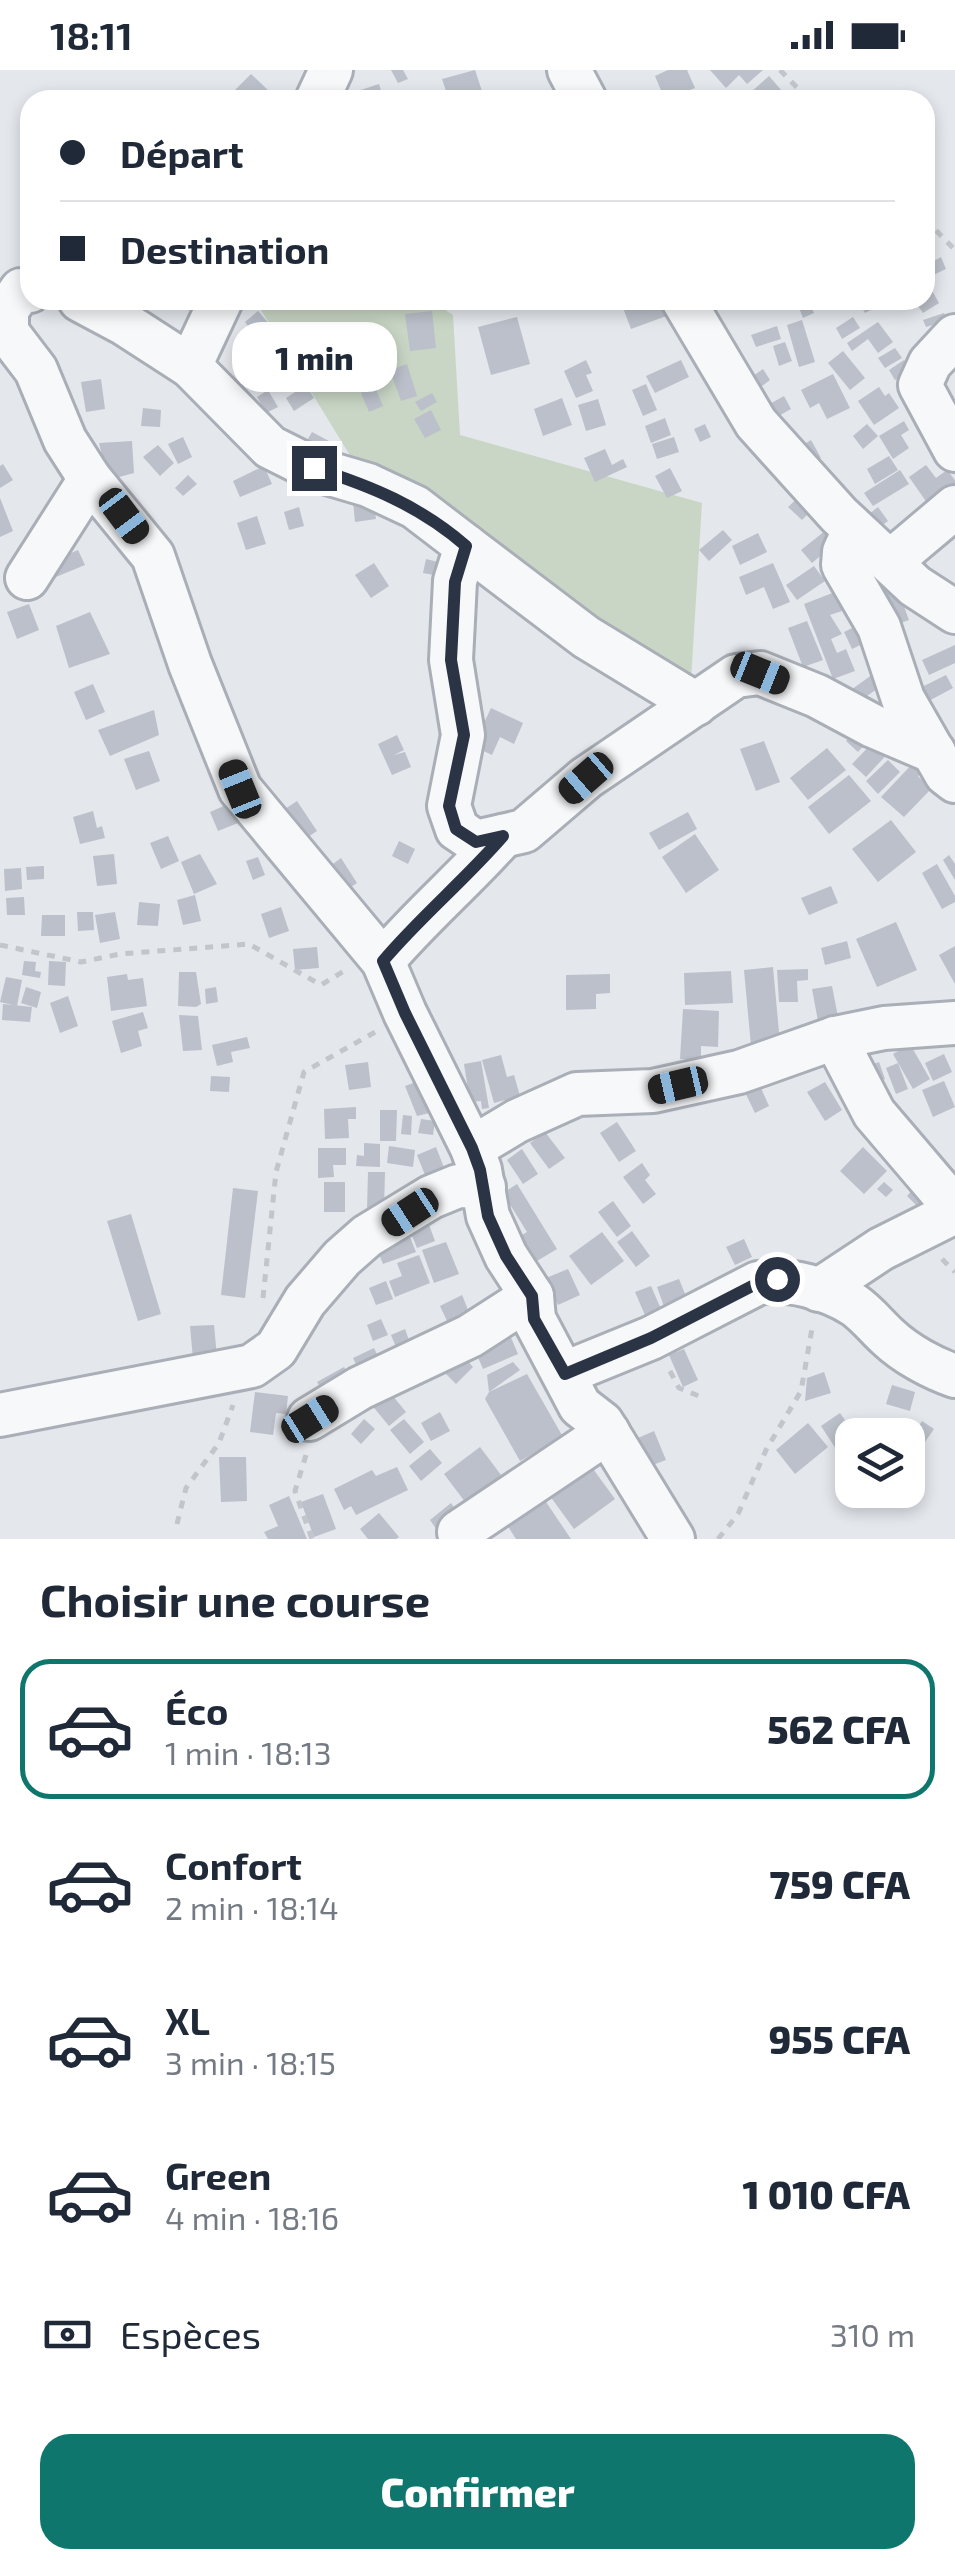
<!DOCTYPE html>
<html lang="fr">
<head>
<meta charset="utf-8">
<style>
  :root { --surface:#fff; --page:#f2f2f3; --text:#1f2937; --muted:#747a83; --line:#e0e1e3; --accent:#0f766e }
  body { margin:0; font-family:"Exo 2",sans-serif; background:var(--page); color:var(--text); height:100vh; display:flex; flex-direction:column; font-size:38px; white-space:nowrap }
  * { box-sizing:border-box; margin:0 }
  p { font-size:32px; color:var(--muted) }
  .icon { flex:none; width:55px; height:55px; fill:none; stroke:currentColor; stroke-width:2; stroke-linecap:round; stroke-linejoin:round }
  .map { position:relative; height:1469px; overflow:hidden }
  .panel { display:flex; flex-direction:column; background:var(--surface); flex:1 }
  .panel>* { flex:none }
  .top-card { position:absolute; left:20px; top:20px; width:915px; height:220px; border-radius:30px; box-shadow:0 5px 15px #0003; display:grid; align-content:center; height:220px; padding:0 40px; background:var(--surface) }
  .controls { position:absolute; left:835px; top:1348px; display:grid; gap:20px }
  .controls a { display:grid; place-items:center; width:90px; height:90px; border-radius:20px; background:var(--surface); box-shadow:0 5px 15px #0003; font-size:50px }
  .end { position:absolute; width:45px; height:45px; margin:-22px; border:12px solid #2b3445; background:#fff; box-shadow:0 0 0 5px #fff }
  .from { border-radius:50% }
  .bubble { position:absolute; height:70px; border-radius:30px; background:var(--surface); box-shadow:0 5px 15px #0003; font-size:32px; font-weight:800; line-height:70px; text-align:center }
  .car { position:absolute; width:30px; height:60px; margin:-30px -15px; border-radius:12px; box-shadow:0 0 8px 2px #0007; background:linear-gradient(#222 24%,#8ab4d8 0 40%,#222 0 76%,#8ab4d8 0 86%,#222 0) }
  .top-card b { display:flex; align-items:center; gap:35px; height:95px; font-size:38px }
  .top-card b+b { border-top:2px solid var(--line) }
  .top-card i { width:25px; height:25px; background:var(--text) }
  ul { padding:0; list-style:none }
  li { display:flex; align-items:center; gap:30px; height:140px; margin:0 20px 15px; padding:0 20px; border:5px solid transparent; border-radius:30px }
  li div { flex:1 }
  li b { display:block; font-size:38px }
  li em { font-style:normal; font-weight:800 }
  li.on { border-color:var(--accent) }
  li>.icon { width:90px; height:90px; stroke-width:1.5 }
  h2 { padding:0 40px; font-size:45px; line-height:120px }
  .pay { display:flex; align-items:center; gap:25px; height:110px; padding:0 40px; font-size:38px }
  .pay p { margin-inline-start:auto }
  .cta { display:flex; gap:20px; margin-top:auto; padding:20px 40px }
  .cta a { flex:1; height:115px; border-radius:30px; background:var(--accent); color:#fff; font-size:40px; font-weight:800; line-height:115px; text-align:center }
  .status { display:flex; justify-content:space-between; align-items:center; height:70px; padding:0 50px; background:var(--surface); direction:ltr }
  .status svg { height:28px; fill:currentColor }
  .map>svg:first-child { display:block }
</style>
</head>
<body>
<div class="status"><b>18:11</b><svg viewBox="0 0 49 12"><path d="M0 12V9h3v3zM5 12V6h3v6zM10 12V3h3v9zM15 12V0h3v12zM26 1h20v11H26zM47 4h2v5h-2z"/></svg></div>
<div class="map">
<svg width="955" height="1469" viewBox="0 0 955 1469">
  <rect width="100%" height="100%" fill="#e4e7ec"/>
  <path fill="#c9d6c5" d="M255,230H429L453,245L460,365L702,433L691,610L368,415Z"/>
  <g fill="#bbc0ca">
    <path d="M391,0H403L408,9L398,13Z"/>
    <path d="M475,0L485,30H449L442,9Z"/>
    <path d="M668,0H687L695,18L665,30L655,6Z"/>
    <path d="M710,0H763L747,14L739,5L726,18Z"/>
    <path d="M251,4L269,21L260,30H243L234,21Z"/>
    <path d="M769,6L790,30H742Z"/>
    <path d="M379,14L384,30H333V29Z"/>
    <path d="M941,187L946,199L931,206L926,195Z"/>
    <path d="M931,219L939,233L923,243L914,230H925V223Z"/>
    <path d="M620,230H663L669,245L631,259Z"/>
    <path d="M796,230H808L814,243L803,248Z"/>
    <path d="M858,230H880L882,234L865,243Z"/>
    <path d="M258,241L277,263L263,274L245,252Z"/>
    <path d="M432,241L436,278L410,281L405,244Z"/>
    <path d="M944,243L948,254L939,253L926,257L923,250Z"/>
    <path d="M517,247L530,294L491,305L478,257Z"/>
    <path d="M853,247L860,258L842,269L836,258Z"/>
    <path d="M802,250L815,292L799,297L787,255Z"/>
    <path d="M878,252L893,272L878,283L868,269L852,281L847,273Z"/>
    <path d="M777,256L781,269L756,277L751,265Z"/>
    <path d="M283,267L304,290L289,303L268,281Z"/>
    <path d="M785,272L792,291L779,296L773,276Z"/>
    <path d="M895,278L902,288L885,298L878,288Z"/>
    <path d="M843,281L865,308L850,320L828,293Z"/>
    <path d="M370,284L376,298L362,305L355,291Z"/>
    <path d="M255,290L263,305L249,313L241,298Z"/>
    <path d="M586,290L592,303L586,305L593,321L576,328L564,301Z"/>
    <path d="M681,290L689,307L655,323L646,306Z"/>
    <path d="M904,290L911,301L895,310L889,300Z"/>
    <path d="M407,294L417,326L401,331L390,300Z"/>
    <path d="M763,299L770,310L754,322L747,310Z"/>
    <path d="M833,304L850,338L827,349L819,333L810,338L801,320Z"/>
    <path d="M101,309L105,339L86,342L81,312Z"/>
    <path d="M646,314L657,340L643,346L632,320Z"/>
    <path d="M306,315L314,328L294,341L286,328Z"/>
    <path d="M375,317L383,336L369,342L361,323Z"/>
    <path d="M879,317L885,326L889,323L899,338L874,355L858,331Z"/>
    <path d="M268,320L278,337L266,343L257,327Z"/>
    <path d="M432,323L437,332L421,341L415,332Z"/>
    <path d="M784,326L791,339L775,348L768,335Z"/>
    <path d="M562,328L572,355L543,366L534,339Z"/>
    <path d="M598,329L606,355L586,361L578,335Z"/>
    <path d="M143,338L161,340L160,357L141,356Z"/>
    <path d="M431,340L441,360L425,368L414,349Z"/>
    <path d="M665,348L671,365L651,373L645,356Z"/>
    <path d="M904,351L909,360L901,365L909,378L893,389L879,366Z"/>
    <path d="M705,354L711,367L700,372L694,359Z"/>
    <path d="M867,354L878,366L863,379L853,366Z"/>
    <path d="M312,362L329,371L318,389L302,379Z"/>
    <path d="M183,367L192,387L178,394L168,374Z"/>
    <path d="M674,367L679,382L657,389L652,374Z"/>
    <path d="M811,370L821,388L806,396L796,379Z"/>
    <path d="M132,371L134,403L108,410L99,373Z"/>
    <path d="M158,375L174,393L160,406L143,387Z"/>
    <path d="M605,379L612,395L623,389L627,397L595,412L584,388Z"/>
    <path d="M889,386L898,400L875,414L867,399Z"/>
    <path d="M3,394L13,410L0,418V396Z"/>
    <path d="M926,395L936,408L947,400L955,410V419L930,437L909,407Z"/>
    <path d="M264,396L272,414L240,427L233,411Z"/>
    <path d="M670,398L682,421L667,428L655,406Z"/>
    <path d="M900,400L909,414L873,436L864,423Z"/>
    <path d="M188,405L197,414L183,426L175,418Z"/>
    <path d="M800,426L813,439L802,450L788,437Z"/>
    <path d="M0,428L13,461L0,467Z"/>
    <path d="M373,429L376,449L355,452L353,431Z"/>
    <path d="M299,437L304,456L289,460L284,442Z"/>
    <path d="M878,437L888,451L870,464L860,451Z"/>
    <path d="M257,446L266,474L246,480L237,453Z"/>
    <path d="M723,460L732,470L709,491L699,480Z"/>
    <path d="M825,461L836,473L812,493L801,480Z"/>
    <path d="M758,463L767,482L740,495L732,476Z"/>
    <path d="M78,480L85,495L51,509L45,494Z"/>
    <path d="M426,489L442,493L439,506L423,503Z"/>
    <path d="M374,493L389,516L371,528L355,505Z"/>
    <path d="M773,493L790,532L773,539L764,517L746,525L739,507Z"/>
    <path d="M814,496L825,511L797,530L786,515Z"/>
    <path d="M896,515L909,550L892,556L879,521Z"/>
    <path d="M835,522L842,541L830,545L842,564L831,569L837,583L846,579L855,601L833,609L804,534Z"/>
    <path d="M29,534L39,560L17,569L7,542Z"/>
    <path d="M90,542L110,584L69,598L56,556Z"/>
    <path d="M807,551L823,590L803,597L788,558Z"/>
    <path d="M867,551L875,568L852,579L844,562Z"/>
    <path d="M955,575V593L929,605L922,590Z"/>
    <path d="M873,604L881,616L853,636L844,625Z"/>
    <path d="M946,605L953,618L923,634L916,620Z"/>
    <path d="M93,614L105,642L86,650L74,622Z"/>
    <path d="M491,638L523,653L514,674L500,667L492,685L473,676Z"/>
    <path d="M154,640L159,665L110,686L98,660Z"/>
    <path d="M858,659L869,670L858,682L846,671Z"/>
    <path d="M397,665L404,680L394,685L405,682L411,697L392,705L378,674Z"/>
    <path d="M878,667L891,680L866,707L852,694Z"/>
    <path d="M764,671L780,712L756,721L740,679Z"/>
    <path d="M827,678L846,700L808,730L790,708Z"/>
    <path d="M149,681L160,711L136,720L124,689Z"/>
    <path d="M888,690L900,702L878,724L866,711Z"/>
    <path d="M916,690L925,699L918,706L931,719L904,747L881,727Z"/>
    <path d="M849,705L871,731L829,764L808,737Z"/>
    <path d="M235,731L243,751L218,761L210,742Z"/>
    <path d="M297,731L317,761L305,769L285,739Z"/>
    <path d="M93,741L97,758L102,756L105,768L80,774L73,747Z"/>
    <path d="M688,742L697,759L659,780L649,763Z"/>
    <path d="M891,750L916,782L878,812L852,779Z"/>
    <path d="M695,764L719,800L686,823L662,787Z"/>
    <path d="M168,766L179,791L161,799L150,773Z"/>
    <path d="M399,771L415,779L408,794L392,786Z"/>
    <path d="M114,784L117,814L97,816L93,786Z"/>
    <path d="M200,784L217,814L194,824L181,792Z"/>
    <path d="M949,785L955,794V810L943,790Z"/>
    <path d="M258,787L265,805L253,810L246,791Z"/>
    <path d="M341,788L357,813L342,823L326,799Z"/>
    <path d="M937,794L955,826V832L942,839L922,803Z"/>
    <path d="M44,796V809L27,810L26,797Z"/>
    <path d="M21,798L22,819L5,821L4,799Z"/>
    <path d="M831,816L838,833L809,845L801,828Z"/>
    <path d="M195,825L201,851L183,855L177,830Z"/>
    <path d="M24,827L25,845H7L6,828Z"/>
    <path d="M139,832L160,834L158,856L137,855Z"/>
    <path d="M281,837L289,861L269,868L261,844Z"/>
    <path d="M77,842H93L94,860L78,861Z"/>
    <path d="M115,842L120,869L100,873L95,845Z"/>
    <path d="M42,845H65V866H41Z"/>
    <path d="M896,852L917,900L877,917L856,869Z"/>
    <path d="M847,871L851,888L825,895L821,878Z"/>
    <path d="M955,876V914L939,885Z"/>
    <path d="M317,877L319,898L295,900L293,879Z"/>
    <path d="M24,891L36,892L35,901L41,902L40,908L22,905Z"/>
    <path d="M49,891L66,892L65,916L48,915Z"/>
    <path d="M773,897L780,973L751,976L744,900Z"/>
    <path d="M808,899V910L797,911L798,932H779L777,900Z"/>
    <path d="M731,901L733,933L685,935L684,903Z"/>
    <path d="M179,902H196L201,934L196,937L178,936Z"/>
    <path d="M127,904L128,910L143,908L147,936L111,941L107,907Z"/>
    <path d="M610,904V923L596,924V939L566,940V905Z"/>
    <path d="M6,907L22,910L17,936L0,932Z"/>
    <path d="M832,916L838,947L818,951L812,919Z"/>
    <path d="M26,917L41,922L37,938L21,933Z"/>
    <path d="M216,917L218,932L206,934L205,919Z"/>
    <path d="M68,926L78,956L60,963L50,933Z"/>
    <path d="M3,934L32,937L30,952L2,950Z"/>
    <path d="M683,939L719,941L718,977L701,976V990L680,989Z"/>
    <path d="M143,942L148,958L138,961L142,976L121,983L112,951Z"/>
    <path d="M179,945L198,946L202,980L183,981Z"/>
    <path d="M247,967L250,978L231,982L233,992L217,996L212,975Z"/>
    <path d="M910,974L930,1009L913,1019L893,984Z"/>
    <path d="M944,984L952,1002L933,1011L925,993Z"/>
    <path d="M501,985L507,1007L514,1005L520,1026L494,1033L482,990Z"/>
    <path d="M481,991L489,1038L482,1039L481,1031L470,1032L464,994Z"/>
    <path d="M368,992L371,1017L349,1020L345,995Z"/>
    <path d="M879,992L885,1009L868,1015L862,998Z"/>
    <path d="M898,993L908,1019L896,1024L886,998Z"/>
    <path d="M211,1006L230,1007L229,1022L210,1021Z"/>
    <path d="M756,1007L769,1036L755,1043L741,1014Z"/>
    <path d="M944,1011L955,1037L933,1047L922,1020Z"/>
    <path d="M416,1012L442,1040L417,1046L405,1016Z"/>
    <path d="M825,1012L842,1040L825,1051L807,1022Z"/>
    <path d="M356,1037V1049H348L349,1068L325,1069L324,1039Z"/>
    <path d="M380,1040H397L396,1071H380Z"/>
    <path d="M403,1045L412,1046L411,1065L401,1064Z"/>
    <path d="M421,1049L435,1051L433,1065L418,1063Z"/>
    <path d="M617,1052L636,1081L619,1092L600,1063Z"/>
    <path d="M545,1062L565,1088L549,1099L530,1073Z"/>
    <path d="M364,1073L380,1074V1097L356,1096L357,1085L364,1086Z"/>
    <path d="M389,1076L415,1080L413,1097L387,1093Z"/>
    <path d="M436,1077L450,1113L431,1120L417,1085Z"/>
    <path d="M863,1077L887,1101L864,1124L840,1101Z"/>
    <path d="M318,1078H346V1095H333L334,1107L318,1108Z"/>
    <path d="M522,1079L538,1104L523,1114L507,1090Z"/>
    <path d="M642,1093L650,1105L645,1110L656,1124L643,1134L623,1107Z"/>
    <path d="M368,1102H385L384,1139H367Z"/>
    <rect x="324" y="1112" width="21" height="30"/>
    <path d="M884,1112L893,1120L886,1127L877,1119Z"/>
    <path d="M517,1114L557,1179L532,1194L517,1168L527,1162L503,1123Z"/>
    <path d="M916,1116L926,1126L917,1136L907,1126Z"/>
    <path d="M233,1118L258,1121L245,1228L221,1225Z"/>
    <path d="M613,1131L631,1156L617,1167L598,1142Z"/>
    <path d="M131,1144L161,1244L138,1251L107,1151Z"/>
    <path d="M425,1144L435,1171L417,1178L406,1151Z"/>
    <path d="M406,1157L416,1182L383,1194L373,1169Z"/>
    <path d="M632,1161L650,1186L636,1197L617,1172Z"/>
    <path d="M602,1162L624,1191L591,1215L569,1186Z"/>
    <path d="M744,1169L752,1187L735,1195L726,1177Z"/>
    <path d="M446,1172L459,1204L434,1213L422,1180Z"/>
    <path d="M419,1185L430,1213L395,1227L389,1211L402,1206L397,1193Z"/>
    <path d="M568,1199L580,1225L558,1235L546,1208Z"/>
    <path d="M679,1209L689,1234L666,1242L657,1217Z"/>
    <path d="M386,1211L393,1229L376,1235L369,1218Z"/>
    <path d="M651,1216L664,1246L648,1252L635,1222Z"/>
    <path d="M462,1225L475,1257L454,1266L440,1236Z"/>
    <path d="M381,1249L388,1265L373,1271L367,1255Z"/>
    <path d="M214,1255L217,1287L193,1289L190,1256Z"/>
    <path d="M405,1259L411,1276L398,1282L391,1265Z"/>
    <path d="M509,1263L518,1284L483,1299L470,1269Z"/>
    <path d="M374,1278L382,1295L361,1305L353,1288Z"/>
    <path d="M456,1278L473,1297L456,1314L438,1296Z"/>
    <path d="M684,1279L698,1310L683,1317L669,1285Z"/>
    <path d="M513,1292L520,1300L489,1322L487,1305Z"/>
    <path d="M344,1297L353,1313L326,1327L317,1312Z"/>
    <path d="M824,1302L831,1323L805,1331L807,1308Z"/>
    <path d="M527,1304L563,1367L520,1391L485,1329L489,1322Z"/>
    <path d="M383,1314L406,1342L389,1356L366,1328Z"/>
    <path d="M892,1315L915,1322L910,1341L886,1334Z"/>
    <path d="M255,1322L288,1326L286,1344L276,1343L273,1365L250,1362Z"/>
    <path d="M440,1342L450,1361L431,1371L421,1353Z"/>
    <path d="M840,1343L855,1365L836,1379L821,1356Z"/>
    <path d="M364,1349L375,1359L361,1374L351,1364Z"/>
    <path d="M404,1349L424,1372L410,1384L390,1360Z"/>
    <path d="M922,1351L934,1359L925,1372L913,1364Z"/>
    <path d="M808,1353L828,1377L795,1404L776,1380Z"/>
    <path d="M654,1361L666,1390L650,1396L638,1368Z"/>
    <path d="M908,1373L922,1384L908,1402Z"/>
    <path d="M480,1377L507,1413L472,1441L444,1404Z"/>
    <path d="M430,1379L442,1393L421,1411L409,1396Z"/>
    <path d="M580,1381L615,1429L574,1459L539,1411Z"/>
    <path d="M847,1384L852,1386V1410L842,1408Z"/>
    <path d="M219,1387H246L247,1431L221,1432Z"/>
    <path d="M397,1397L408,1420L356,1445L351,1436L344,1440L334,1419L372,1400L376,1406Z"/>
    <path d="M323,1424L336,1459L314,1467L301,1432Z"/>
    <path d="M289,1426L307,1469H268L264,1462L278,1456L269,1435Z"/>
    <path d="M544,1429L571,1469H516L507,1455Z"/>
    <path d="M451,1433L458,1443L437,1460L430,1450Z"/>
    <path d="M379,1443L399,1467L396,1469H368L360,1459Z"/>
  </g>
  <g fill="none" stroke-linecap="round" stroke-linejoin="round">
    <defs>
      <g id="minor">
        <path d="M569,0L585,30"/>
        <path d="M317,30L331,0"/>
        <path d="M30,221L21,220L7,240V262L36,300L65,370L90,409"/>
        <path d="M80,230L125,254L190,296L270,377L314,399L368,415L415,437L466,476L455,511L451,590L463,665L449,736L457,759L476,772L524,761L586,708L736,606L760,603L817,626L873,656L934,682"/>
        <path d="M683,230L756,353L839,445L915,516L955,542"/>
        <path d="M955,266L930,293L920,315L955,380"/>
        <path d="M190,296L221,230"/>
        <path d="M854,460L844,482L843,495L879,557L903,629L946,704L955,711"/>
        <path d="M466,476L586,567L696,634"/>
        <path d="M891,491L955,437"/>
        <path d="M27,508L90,409L153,486L190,594L240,719L383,891L405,943L472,1078L480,1100L488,1146L506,1186L532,1226L534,1249L580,1336L602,1353L673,1469"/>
        <path d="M383,891C420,847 464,810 503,766"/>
        <path d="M835,968L874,1043L955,1138"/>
        <path d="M472,1078L517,1051L577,1024L653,1021L739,1002L835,968L884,958L955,953"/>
        <path d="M819,1220L881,1179L955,1142"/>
        <path d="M565,1303L651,1268L758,1213C788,1207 828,1219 854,1235C866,1243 877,1257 888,1267C906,1284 932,1298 955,1306"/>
        <path d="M0,1345L252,1296L276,1279L305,1231L342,1188L367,1166L431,1127L458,1116L484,1117"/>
        <path d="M309,1349L360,1318L470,1266L532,1226"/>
        <path d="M459,1462L608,1362"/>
      </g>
    </defs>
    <use href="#minor" stroke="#a9aeb7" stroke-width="48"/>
    <g stroke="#c2c5cb" stroke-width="5" stroke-dasharray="8 8" stroke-linecap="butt">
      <path d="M780,0L809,30"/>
      <path d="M925,149L955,180"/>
      <path d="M0,875L81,892L120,884L249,874L321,915L344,901"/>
      <path d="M942,1189L955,1202"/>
      <path d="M263,1228L276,1102L304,1002L377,961"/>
      <path d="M670,1301L679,1318L704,1328"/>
      <path d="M306,1385L295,1421L312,1469"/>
      <path d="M177,1454L186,1418L219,1373L233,1335"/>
      <path d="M718,1469L738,1444L766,1380L801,1321L813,1253"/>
    </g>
    <use href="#minor" stroke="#f7f8fa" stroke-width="42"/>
  </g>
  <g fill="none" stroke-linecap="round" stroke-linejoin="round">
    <path stroke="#2b3445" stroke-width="12" d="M314,398C371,416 420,436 466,476L455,512L451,590L464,665L449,736L456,759L476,772L503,766C465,810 420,847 383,891L405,943L472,1078L480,1100L488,1146L506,1186L532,1226L534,1249L565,1304L651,1268L758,1213L777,1209"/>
  </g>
</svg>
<div class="controls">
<a><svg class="icon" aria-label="layers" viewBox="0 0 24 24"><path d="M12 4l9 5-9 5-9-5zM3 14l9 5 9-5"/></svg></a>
</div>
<i class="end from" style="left:777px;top:1209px"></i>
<i class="end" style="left:314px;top:398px"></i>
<div class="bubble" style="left:232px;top:252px;width:165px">1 min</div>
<i class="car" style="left:124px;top:446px;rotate:143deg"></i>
<i class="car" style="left:760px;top:603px;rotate:112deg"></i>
<i class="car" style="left:586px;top:708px;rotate:229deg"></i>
<i class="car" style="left:240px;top:719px;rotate:338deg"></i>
<i class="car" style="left:678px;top:1015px;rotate:257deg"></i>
<i class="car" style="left:410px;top:1142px;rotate:237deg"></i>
<i class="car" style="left:310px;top:1349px;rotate:58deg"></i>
<div class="top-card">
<b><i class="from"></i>Départ</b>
<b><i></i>Destination</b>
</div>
</div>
<section class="panel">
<h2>Choisir une course</h2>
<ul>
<li class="on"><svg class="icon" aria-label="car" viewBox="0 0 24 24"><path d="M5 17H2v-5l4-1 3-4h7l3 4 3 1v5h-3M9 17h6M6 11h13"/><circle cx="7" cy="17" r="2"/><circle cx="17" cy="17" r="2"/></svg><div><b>Éco</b><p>1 min · 18:13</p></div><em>562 CFA</em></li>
<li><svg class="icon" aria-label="car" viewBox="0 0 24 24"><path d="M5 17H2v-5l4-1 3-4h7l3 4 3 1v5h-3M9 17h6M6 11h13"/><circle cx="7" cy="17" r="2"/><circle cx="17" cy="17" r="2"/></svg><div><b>Confort</b><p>2 min · 18:14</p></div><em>759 CFA</em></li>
<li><svg class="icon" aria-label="car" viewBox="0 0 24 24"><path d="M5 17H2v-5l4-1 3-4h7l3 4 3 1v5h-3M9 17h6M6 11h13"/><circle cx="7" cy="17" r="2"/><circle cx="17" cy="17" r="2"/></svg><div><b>XL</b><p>3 min · 18:15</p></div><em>955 CFA</em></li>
<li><svg class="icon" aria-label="car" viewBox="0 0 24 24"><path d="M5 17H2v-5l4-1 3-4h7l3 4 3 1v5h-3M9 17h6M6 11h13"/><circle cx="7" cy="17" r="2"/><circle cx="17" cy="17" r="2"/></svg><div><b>Green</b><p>4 min · 18:16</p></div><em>1 010 CFA</em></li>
</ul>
<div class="pay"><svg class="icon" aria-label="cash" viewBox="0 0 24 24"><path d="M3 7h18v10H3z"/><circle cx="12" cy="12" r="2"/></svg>Espèces<p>310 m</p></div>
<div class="cta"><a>Confirmer</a></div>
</section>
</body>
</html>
